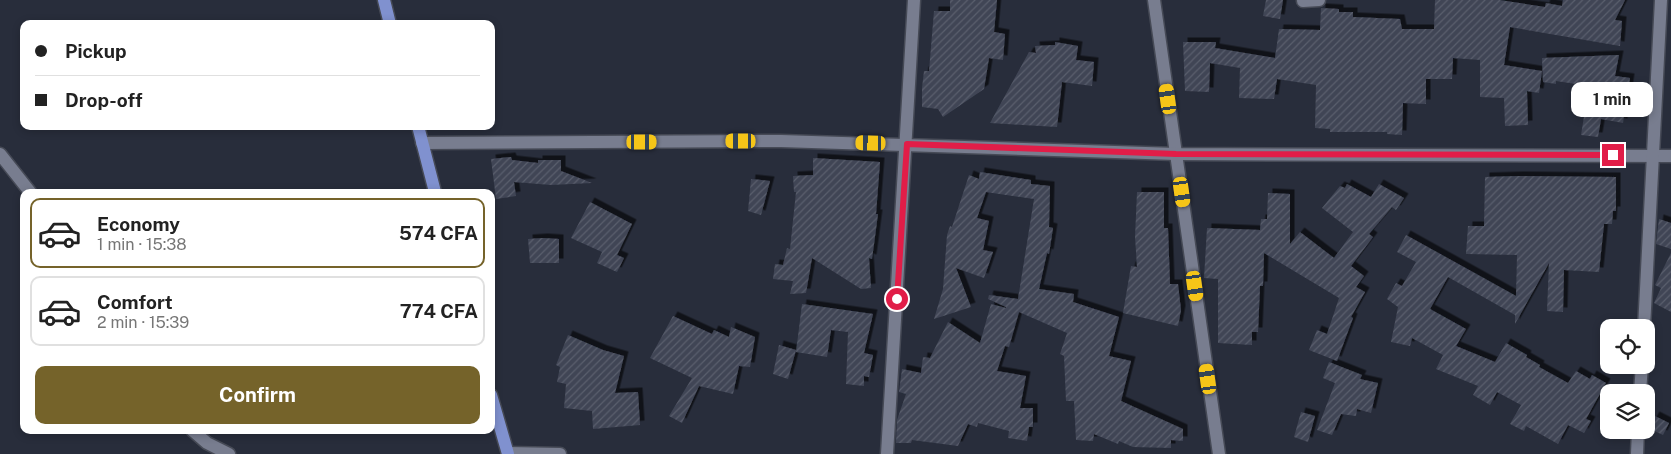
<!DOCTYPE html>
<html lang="en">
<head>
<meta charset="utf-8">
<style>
  :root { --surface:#fff; --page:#f6f6f6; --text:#222; --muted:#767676; --line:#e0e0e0; --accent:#75632a }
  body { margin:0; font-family:"Public Sans",sans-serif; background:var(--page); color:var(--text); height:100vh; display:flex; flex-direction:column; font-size:19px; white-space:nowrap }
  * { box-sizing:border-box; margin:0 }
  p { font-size:16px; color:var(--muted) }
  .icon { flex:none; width:28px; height:28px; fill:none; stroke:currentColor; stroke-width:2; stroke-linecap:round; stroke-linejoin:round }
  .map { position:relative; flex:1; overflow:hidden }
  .details { position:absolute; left:20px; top:189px; width:475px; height:245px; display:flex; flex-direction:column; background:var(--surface); border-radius:10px; box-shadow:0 2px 8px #0003 }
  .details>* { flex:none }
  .hud { position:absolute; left:20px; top:20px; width:475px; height:110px; border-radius:10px; box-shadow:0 2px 8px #0003; display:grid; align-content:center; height:110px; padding:0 15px; background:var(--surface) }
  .fabs { position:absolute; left:1600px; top:319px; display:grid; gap:10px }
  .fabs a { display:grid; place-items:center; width:55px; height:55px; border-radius:10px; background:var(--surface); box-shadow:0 2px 8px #0003; font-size:25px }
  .end { position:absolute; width:22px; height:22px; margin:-11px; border:6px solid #e11d48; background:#fff; box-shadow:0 0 0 2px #fff }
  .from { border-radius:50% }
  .bubble { position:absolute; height:35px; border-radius:10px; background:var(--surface); box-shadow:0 2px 8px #0003; font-size:16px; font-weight:700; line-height:35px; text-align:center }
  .car { position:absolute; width:15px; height:30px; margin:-15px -8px; border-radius:6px; box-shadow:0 0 4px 1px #0007; background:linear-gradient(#f5c518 24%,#345 0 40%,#f5c518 0 76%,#345 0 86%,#f5c518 0) }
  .hud b { display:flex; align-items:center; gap:18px; height:48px; font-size:19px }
  .hud b+b { border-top:1px solid var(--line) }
  .hud i { width:12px; height:12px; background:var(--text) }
  ul { padding:9px 0 0; list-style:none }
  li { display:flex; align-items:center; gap:15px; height:70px; margin:0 10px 8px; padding:0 5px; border:2px solid var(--line); border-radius:10px }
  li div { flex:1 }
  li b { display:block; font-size:19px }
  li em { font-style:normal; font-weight:700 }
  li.selected { border-color:var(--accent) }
  li>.icon { width:45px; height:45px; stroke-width:1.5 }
  .action { display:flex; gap:10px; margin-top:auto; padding:10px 15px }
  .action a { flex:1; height:58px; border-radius:10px; background:var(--accent); color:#fff; font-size:20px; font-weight:700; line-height:58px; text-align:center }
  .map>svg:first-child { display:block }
</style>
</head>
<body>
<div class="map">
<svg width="1671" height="454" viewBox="0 0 1671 454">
  <defs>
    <pattern id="building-hatch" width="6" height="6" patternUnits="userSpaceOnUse" patternTransform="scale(1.25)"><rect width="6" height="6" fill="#404555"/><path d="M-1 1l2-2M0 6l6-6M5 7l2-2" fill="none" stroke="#5a5f6d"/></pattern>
    <filter id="shadow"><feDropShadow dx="4.5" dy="-4.5" stdDeviation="0" flood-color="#0009"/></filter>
  </defs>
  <rect width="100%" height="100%" fill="#282d3b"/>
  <g fill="url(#building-hatch)" filter="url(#shadow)">
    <path d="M950,0H997L994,32L1005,34L1003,60L989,58L984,89L943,117L938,109L922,107V88L924,71H929L934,11H950Z"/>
    <path d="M1266,0H1283L1280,19L1263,16Z"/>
    <path d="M1435,0H1499L1545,7L1546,3L1562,6L1563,0H1625L1615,20L1622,21L1620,46L1510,27L1504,65L1542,71L1539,93L1527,91L1528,125L1505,126L1504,98L1480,97V60L1453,58L1452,79H1426V104L1403,103L1402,135L1387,134V132H1330V129L1315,128L1316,85L1277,79L1274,99L1239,98L1240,68L1210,63L1209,92L1185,91L1183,42H1216L1215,48L1275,58L1279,29L1320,30L1321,8L1339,9V12H1353V17L1400,19L1402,29H1434Z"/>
    <path d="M1055,42L1078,46L1076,60L1094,62L1092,86L1062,82L1057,127L990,123L1029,52L1036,53L1035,46L1055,45Z"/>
    <path d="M1619,55L1615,76L1630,78L1623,123L1601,119L1598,137L1581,135L1589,86L1556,81V84L1543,82L1542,58Z"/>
    <path d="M511,157L512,160L538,163V160H561V171L592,183L551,185L514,182L516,196L496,199L491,159Z"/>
    <path d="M813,158L880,162L876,214H878L872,259L869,258L871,288L861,289L812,258L806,293L790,294L793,281L773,279L775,264L783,265L787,248L790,249L796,192H794L793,176L813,175Z"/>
    <path d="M980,172L1031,180V184L1050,186L1049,227L1053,228L1049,254L1047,253L1039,289L1074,294L1073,302L1119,317L1109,356L1131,361L1121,401L1183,429V441L1171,440V448L1133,447L1119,441L1118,444L1094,434L1093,441L1076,440L1074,401H1066L1064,356L1060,354L1067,333L1019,312L1009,347L1005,346L997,371L1026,376L1020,408H1033V427H1029L1027,441L1008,438L1009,431L978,423L977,427L968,424L958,446L912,440L911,443H896L897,420L906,394L899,392L902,369L921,373L923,357L930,358L948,322L980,343L991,304L1006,308V307L988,299L989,295L1018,299L1034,199L986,192L977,218L989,221L983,250L993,252L984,278L956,268L971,307L934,319L943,289L947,235L950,226L952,227L969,175L979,179Z"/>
    <path d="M1519,176L1616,177V211H1613L1612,224H1604L1599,272L1564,270L1563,312L1547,311L1549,263L1515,324V315L1448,277L1430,309L1466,329L1456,346L1495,362L1506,343L1527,355L1526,357L1540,365L1539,367L1568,383L1576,371L1590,379L1592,375L1606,383L1586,419L1591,421L1584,433L1568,425L1558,444L1526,426L1524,431L1510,424L1521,405L1497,392L1490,405L1473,395L1478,386L1436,369L1443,355L1412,338L1410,346L1391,342L1398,307L1387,299L1396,283L1402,286L1416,262L1397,252L1406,235L1516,296L1517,255L1466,254L1468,226H1484L1485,177Z"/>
    <path d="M751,179L770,181L761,215L748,211Z"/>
    <path d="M1347,184L1371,197L1379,184L1404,198L1396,210L1392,207L1369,234L1373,237L1351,266L1364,276L1356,287L1365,292L1351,317L1353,318L1337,361L1309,350L1317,330L1327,334L1339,298L1264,253L1263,286H1260L1258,332H1252V345L1218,343V279L1204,278L1207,228L1260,230L1261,219H1267L1268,193L1290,194V244L1300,232L1334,258L1353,232L1322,208L1340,186L1345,188Z"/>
    <path d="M1137,192H1164V228H1168L1170,284H1178L1181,310L1178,326L1123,313L1131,266L1137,267L1135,237Z"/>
    <path d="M590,202L632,224L617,255L624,258L617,272L597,263L602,252L571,238Z"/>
    <path d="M1659,219L1671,223V249L1656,244Z"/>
    <path d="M543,238L559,239V263H530L528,239Z"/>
    <path d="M1671,253V312L1654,303L1661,288L1655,285Z"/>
    <path d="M802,304L873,314L864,353L873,355L869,377L864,376V386L846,384L848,332L831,330L827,357L796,352Z"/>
    <path d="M673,316L712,334L714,330L729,337L731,327L755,337L750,367L739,366L733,394L699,386L682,423L669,416L692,378L650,358Z"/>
    <path d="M568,335L603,350L624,356L615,393L638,392L640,425L593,429L592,411L564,408L566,384L557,382L560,367L556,365Z"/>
    <path d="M779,345L796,350L788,379L773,374Z"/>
    <path d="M1329,362L1362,375L1360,379L1378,383L1371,413L1357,409L1356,416L1341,414L1332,435L1317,430L1335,383L1323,378Z"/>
    <path d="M1301,412L1315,416L1308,442L1294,437Z"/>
    <path d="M1655,416L1669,423L1663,435L1648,428Z"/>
  </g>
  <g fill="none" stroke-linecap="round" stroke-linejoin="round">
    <defs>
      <g id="minor">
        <path d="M1154,0L1219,454"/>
        <path d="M1303,1L1319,0"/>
        <path d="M422,143L781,141L1176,154L1671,156"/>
        <path d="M0,154L30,192"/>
        <path d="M1644,328L1661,0"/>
        <path d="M1640,392L1642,365"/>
        <path d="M192,430L207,443L229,454"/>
        <path d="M508,453L560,454"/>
        <path d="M887,454L914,0"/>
        <path d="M1637,454L1638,430"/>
      </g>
      <g id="major">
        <path d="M384,0L390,24"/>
        <path d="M418,126L435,192"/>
        <path d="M491,395L508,454"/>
      </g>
    </defs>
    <use href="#minor" stroke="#464a56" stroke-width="15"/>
    <use href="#major" stroke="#464a56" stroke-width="15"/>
    <use href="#minor" stroke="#787d8f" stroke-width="12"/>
    <use href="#major" stroke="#8091cf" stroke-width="12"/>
  </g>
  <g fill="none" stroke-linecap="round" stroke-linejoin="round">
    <path stroke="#e11d48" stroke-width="6" d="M897,299L907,144L1176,154L1613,155"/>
  </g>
</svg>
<div class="fabs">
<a><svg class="icon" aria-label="locate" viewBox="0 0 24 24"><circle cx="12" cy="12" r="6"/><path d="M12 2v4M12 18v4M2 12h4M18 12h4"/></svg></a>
<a><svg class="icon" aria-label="layers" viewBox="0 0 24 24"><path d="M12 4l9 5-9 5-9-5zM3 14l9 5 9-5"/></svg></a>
</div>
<i class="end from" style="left:897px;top:299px"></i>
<i class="end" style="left:1613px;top:155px"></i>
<div class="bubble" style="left:1571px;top:82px;width:82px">1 min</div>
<i class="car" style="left:1168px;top:99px;rotate:352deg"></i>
<i class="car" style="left:741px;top:141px;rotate:270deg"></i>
<i class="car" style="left:642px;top:142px;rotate:90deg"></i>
<i class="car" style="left:871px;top:143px;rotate:271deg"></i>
<i class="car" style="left:1182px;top:192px;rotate:172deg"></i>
<i class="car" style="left:1195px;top:286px;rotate:172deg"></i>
<i class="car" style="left:1208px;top:379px;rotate:352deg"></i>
<div class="hud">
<b><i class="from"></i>Pickup</b>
<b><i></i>Drop-off</b>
</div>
<section class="details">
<ul>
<li class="selected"><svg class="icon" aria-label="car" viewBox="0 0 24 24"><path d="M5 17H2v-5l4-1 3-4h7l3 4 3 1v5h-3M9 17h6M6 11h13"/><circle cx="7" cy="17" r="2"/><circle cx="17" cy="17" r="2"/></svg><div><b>Economy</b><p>1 min · 15:38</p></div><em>574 CFA</em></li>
<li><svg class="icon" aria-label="car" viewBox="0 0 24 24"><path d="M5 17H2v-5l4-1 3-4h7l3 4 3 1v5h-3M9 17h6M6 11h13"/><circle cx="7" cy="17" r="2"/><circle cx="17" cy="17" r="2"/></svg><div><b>Comfort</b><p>2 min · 15:39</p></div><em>774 CFA</em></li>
</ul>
<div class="action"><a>Confirm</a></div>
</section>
</div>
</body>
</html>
